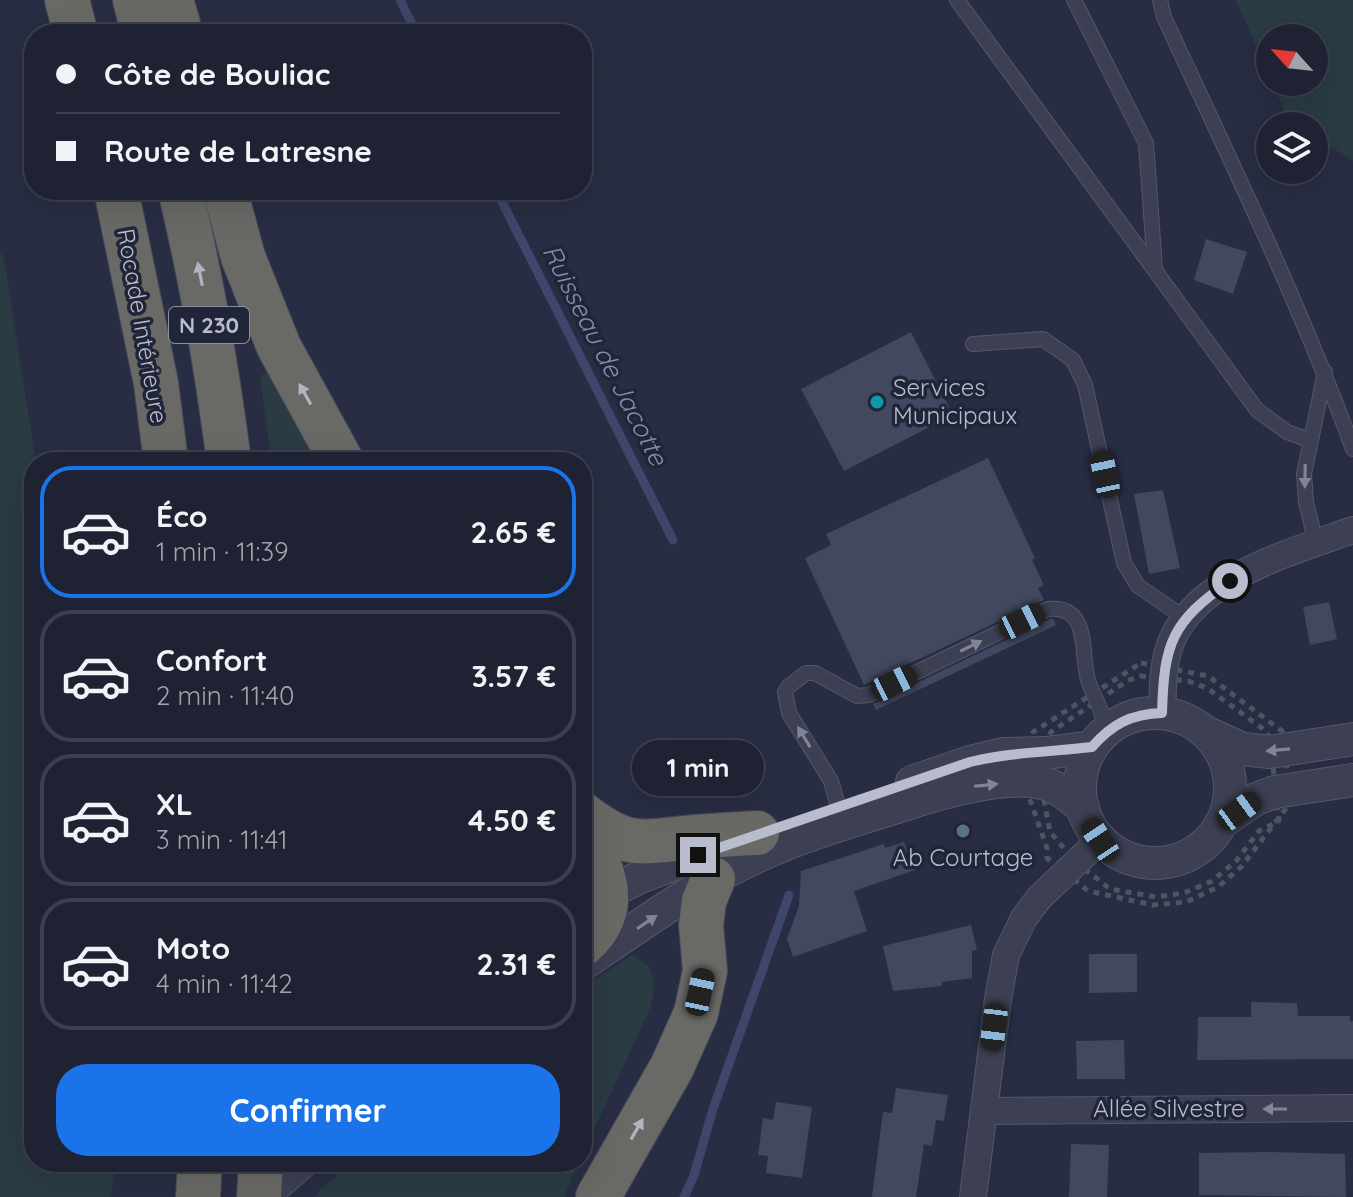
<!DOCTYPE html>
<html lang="fr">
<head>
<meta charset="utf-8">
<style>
  :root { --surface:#1e2232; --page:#262a3a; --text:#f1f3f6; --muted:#a1a4ac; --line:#3c3f4d; --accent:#1a73e8 }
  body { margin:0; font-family:Quicksand,sans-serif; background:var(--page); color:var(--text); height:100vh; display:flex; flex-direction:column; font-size:30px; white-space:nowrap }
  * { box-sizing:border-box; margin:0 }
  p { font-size:26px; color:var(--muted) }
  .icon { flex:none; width:44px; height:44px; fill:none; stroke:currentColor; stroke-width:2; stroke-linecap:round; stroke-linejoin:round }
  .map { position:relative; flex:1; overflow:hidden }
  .details { position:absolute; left:24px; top:452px; width:568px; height:720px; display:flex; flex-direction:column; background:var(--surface); border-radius:32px; box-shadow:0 8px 32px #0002,0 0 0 2px var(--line) }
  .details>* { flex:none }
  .banner { position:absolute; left:24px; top:24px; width:568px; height:176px; border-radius:32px; box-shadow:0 8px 32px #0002,0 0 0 2px var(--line); display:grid; align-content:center; height:176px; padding:0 32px; background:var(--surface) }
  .needle { width:52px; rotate:297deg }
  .controls { position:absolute; left:1256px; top:24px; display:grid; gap:16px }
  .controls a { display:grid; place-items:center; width:72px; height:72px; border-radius:50%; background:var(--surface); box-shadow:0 8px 32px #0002,0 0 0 2px var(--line); font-size:40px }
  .end { position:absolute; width:36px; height:36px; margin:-18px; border:10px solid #b9bccc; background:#111; box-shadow:0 0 0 4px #111 }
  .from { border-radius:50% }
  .bubble { position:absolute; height:56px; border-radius:28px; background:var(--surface); box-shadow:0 8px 32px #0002,0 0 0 2px var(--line); font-size:26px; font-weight:700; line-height:56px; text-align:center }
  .car { position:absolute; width:24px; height:48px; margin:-24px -12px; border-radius:10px; box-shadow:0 0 6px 2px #0007; background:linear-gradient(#222 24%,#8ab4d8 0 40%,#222 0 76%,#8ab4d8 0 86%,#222 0) }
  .banner b { display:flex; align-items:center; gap:28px; height:76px; font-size:30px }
  .banner b+b { border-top:2px solid var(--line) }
  .banner i { width:20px; height:20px; background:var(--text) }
  ul { padding:14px 0 0; list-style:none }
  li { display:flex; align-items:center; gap:24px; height:132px; margin:0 16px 12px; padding:0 16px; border:4px solid var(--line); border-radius:32px }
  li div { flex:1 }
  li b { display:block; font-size:30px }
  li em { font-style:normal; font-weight:700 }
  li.current { border-color:var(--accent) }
  li>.icon { width:72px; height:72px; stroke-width:1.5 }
  .action { display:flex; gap:16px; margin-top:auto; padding:16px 32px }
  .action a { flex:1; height:92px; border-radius:32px; background:var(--accent); color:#fff; font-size:32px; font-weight:700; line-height:92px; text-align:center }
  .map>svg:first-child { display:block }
</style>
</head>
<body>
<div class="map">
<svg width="1353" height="1197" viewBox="0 0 1353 1197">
  <rect width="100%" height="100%" fill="#282d43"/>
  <g fill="#2a3b44">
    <path d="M1236,0H1353V161L1314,137V126H1295L1290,123L1272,82H1314V38H1270V78Z"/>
    <path d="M0,252L4,259L36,462H34V1162H116L111,1197H0Z"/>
    <path d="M270,371L327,462H271L260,376Z"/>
    <path d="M632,955C657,967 656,982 651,1006L582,1156V988Z"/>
    <path d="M351,1162L362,1168L368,1162H579L564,1197H313Z"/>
  </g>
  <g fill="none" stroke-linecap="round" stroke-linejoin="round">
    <g stroke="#3e476b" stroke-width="9">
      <path d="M400,0L417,34"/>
      <path d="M496,190L673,540"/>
      <path d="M684,1197L694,1175L713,1109L789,895"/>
    </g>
  </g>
  <g fill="#424860">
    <path d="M1206,239L1247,252L1233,294L1194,280Z"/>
    <path d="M911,332L953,415L844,471L801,389Z"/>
    <path d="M988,458L1035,558L1032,560L1044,585L1038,588L1044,600L864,685L805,558L831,545L826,534Z"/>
    <path d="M1163,490L1180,568L1149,574L1134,494Z"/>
    <path d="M1329,602L1337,639L1310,645L1303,607Z"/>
    <path d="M1050,619H1053L1056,625L876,710L873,704Z"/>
    <path d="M904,842L915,870L854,891L867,931L793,957L787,939L799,906L801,871L884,844L885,848Z"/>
    <path d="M971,925L977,950L972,951V978L942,982V986L893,991L883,946Z"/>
    <path d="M1089,954H1137V992L1089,993Z"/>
    <path d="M1251,1002L1297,1003L1298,1016H1350V1021H1353V1059L1197,1060L1198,1017H1251Z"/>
    <path d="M1124,1040L1125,1079H1077L1076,1041Z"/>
    <path d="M896,1088L948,1095L944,1121L936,1120L932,1146L924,1144L916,1197H872L883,1112L892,1113Z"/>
    <path d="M776,1102L812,1107L802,1178L766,1173L768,1156L758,1155L763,1118L773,1120Z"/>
    <path d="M1071,1144L1109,1145L1107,1197H1069Z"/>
    <path d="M1268,1152L1345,1154L1346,1197L1199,1195V1153Z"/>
  </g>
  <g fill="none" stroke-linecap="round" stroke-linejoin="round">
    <defs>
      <g id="service">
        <path d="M957,0L1257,410L1287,432L1309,440"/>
        <path d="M1074,0L1146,143L1155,269"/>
        <path d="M1160,0L1164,17C1230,160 1299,301 1353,449"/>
        <path d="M973,344L1043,339L1073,360L1085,385L1124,563L1138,586L1185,618"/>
        <path d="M1316,543L1306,502L1304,474L1325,372"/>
        <path d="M838,806L831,781L789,713L785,692L788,687L806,673H815L857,696L869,695L1048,609C1093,605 1079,656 1089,683C1096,703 1103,708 1105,732"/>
      </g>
      <g id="minor">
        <path d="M1162,713C1163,692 1162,672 1168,651C1188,580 1291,552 1353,530"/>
        <path d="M984,1111L1353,1108"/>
        <path d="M973,1197L998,999L1006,955L1024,918L1039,898L1100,840"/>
      </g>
      <g id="tertiary">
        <circle cx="1155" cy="788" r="75"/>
        <path d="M1205,732L1243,749L1270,752L1353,739"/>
        <path d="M912,782L970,762L1003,754L1046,753L1092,747"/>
        <path d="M1221,823L1256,799L1275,792L1353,780"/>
        <path d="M582,906L640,877L724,845"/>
        <path d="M582,965C641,925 699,882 765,853C811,832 861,819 909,803C944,792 1005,774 1042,783C1058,786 1071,798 1083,808"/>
        <path d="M262,1197L302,1162"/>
      </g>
      <g id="trunk">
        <path d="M67,0L76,34"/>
        <path d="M135,0L144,34"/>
        <path d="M171,0L181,34"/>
        <path d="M116,190L156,383L166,462"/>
        <path d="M180,190C202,280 217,370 229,462"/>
        <path d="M225,190L243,257L279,347L342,462"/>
        <path d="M582,814C629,850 640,842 694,837C714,835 736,834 757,833"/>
        <path d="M582,831C604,871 623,908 582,945"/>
        <path d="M198,1197L200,1162"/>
        <path d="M259,1197L261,1162"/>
        <path d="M598,1197L672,1067L696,1013L705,971L701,925L704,901L713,879"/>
      </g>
    </defs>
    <use href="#service" stroke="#54586a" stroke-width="16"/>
    <use href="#minor" stroke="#54586a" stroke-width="28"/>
    <use href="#tertiary" stroke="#54586a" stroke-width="34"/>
    <use href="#trunk" stroke="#44485a" stroke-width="46"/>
    <g stroke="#485860" stroke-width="5" stroke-dasharray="6 6" stroke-linecap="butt">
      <path d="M1141,663L1208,676L1282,731L1291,802L1241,867L1218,887L1186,902L1153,905L1088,891L1047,858V848L1029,797L1030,738L1033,732Z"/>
      <path d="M1140,676L1188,681L1207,688L1266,731L1270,739L1279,821L1259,831L1236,861L1212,881L1184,893L1156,897L1110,889L1076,862L1050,832L1043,795L1046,740L1051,732L1127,681Z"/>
    </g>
    <use href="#service" stroke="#3c4052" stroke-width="14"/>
    <use href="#minor" stroke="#3c4052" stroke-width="26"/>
    <use href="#tertiary" stroke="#3c4052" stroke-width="32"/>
    <use href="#trunk" stroke="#696966" stroke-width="44"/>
  </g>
  <defs><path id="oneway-solid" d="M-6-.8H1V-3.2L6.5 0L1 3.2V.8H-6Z" transform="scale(2)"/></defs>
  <g fill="#b1b4c2">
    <use href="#oneway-solid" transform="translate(200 274) rotate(-101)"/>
    <use href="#oneway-solid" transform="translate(305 394) rotate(-119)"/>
    <use href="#oneway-solid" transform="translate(637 1129) rotate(-60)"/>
  </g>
  <g fill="#818495">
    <use href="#oneway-solid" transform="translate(1305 476) rotate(91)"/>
    <use href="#oneway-solid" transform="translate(971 646) rotate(-26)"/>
    <use href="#oneway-solid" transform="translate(804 737) rotate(-121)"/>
    <use href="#oneway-solid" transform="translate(1278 750) rotate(175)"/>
    <use href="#oneway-solid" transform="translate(986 785) rotate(-6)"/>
    <use href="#oneway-solid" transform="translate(647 922) rotate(-34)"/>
    <use href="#oneway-solid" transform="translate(1275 1109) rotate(180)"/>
  </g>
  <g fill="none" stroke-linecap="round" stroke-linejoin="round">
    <path stroke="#b9bccc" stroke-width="10" d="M698,855L970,762C1011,752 1051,752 1092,747C1112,724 1131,714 1162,713C1164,642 1172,622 1230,581"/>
  </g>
  <circle fill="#0f9aa8" stroke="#212538" stroke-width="3" cx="877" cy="402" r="8"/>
  <circle fill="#5c6f8a" stroke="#212538" stroke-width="3" cx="963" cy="831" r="8"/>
  <g text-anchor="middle" stroke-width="7" stroke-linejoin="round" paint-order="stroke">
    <rect fill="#212538" stroke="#8b8fa0" stroke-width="2" x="169" y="307" width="80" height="36" rx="6"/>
    <g font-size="22" font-weight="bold" fill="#b9bccc">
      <text x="209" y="333">N 230</text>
    </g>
    <g font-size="24" fill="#b9bccc" stroke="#212538">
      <text transform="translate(142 326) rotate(80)" y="8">Rocade Intérieure</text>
      <text x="1169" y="1117">Allée Silvestre</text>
    </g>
    <g font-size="24" fill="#b9bccc" stroke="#212538" text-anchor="start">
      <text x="893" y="396">Services<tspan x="893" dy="28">Municipaux</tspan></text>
      <text x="963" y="866" text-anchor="middle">Ab Courtage</text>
    </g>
    <g font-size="26" font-style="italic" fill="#818cb2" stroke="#212538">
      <text transform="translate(605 355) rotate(63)" y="9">Ruisseau de Jacotte</text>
    </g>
  </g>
</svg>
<div class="controls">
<a><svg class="needle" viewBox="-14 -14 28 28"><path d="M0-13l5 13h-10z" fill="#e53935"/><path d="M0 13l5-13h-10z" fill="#a1a4ac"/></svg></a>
<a><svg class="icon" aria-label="layers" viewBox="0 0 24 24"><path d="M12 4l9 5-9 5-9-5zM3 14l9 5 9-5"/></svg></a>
</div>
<i class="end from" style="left:1230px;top:581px"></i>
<i class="end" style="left:698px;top:855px"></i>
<div class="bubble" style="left:632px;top:740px;width:132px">1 min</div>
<i class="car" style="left:1105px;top:474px;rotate:348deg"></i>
<i class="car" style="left:1022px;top:621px;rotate:64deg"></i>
<i class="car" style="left:894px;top:683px;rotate:64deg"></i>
<i class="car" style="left:1239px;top:811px;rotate:54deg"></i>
<i class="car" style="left:1100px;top:840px;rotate:327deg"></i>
<i class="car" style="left:700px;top:992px;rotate:12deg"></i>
<i class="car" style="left:994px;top:1027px;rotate:187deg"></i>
<div class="banner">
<b><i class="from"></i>Côte de Bouliac</b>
<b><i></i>Route de Latresne</b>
</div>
<section class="details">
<ul>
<li class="current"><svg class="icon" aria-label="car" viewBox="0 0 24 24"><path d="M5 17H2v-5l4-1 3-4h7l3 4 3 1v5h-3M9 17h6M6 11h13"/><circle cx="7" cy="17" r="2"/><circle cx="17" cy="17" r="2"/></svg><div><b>Éco</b><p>1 min · 11:39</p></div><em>2.65 €</em></li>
<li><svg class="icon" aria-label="car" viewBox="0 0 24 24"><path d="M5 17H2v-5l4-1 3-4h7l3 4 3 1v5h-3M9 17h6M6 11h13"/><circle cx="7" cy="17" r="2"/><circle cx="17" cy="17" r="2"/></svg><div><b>Confort</b><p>2 min · 11:40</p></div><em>3.57 €</em></li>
<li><svg class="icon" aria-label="car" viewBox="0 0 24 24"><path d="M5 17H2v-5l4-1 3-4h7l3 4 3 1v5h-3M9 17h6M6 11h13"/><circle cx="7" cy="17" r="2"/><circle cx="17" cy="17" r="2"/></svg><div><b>XL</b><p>3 min · 11:41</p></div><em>4.50 €</em></li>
<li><svg class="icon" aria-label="car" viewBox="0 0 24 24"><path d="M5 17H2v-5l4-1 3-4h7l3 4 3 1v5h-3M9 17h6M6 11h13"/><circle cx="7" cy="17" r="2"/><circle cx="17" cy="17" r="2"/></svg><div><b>Moto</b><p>4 min · 11:42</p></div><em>2.31 €</em></li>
</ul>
<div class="action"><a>Confirmer</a></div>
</section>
</div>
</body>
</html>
